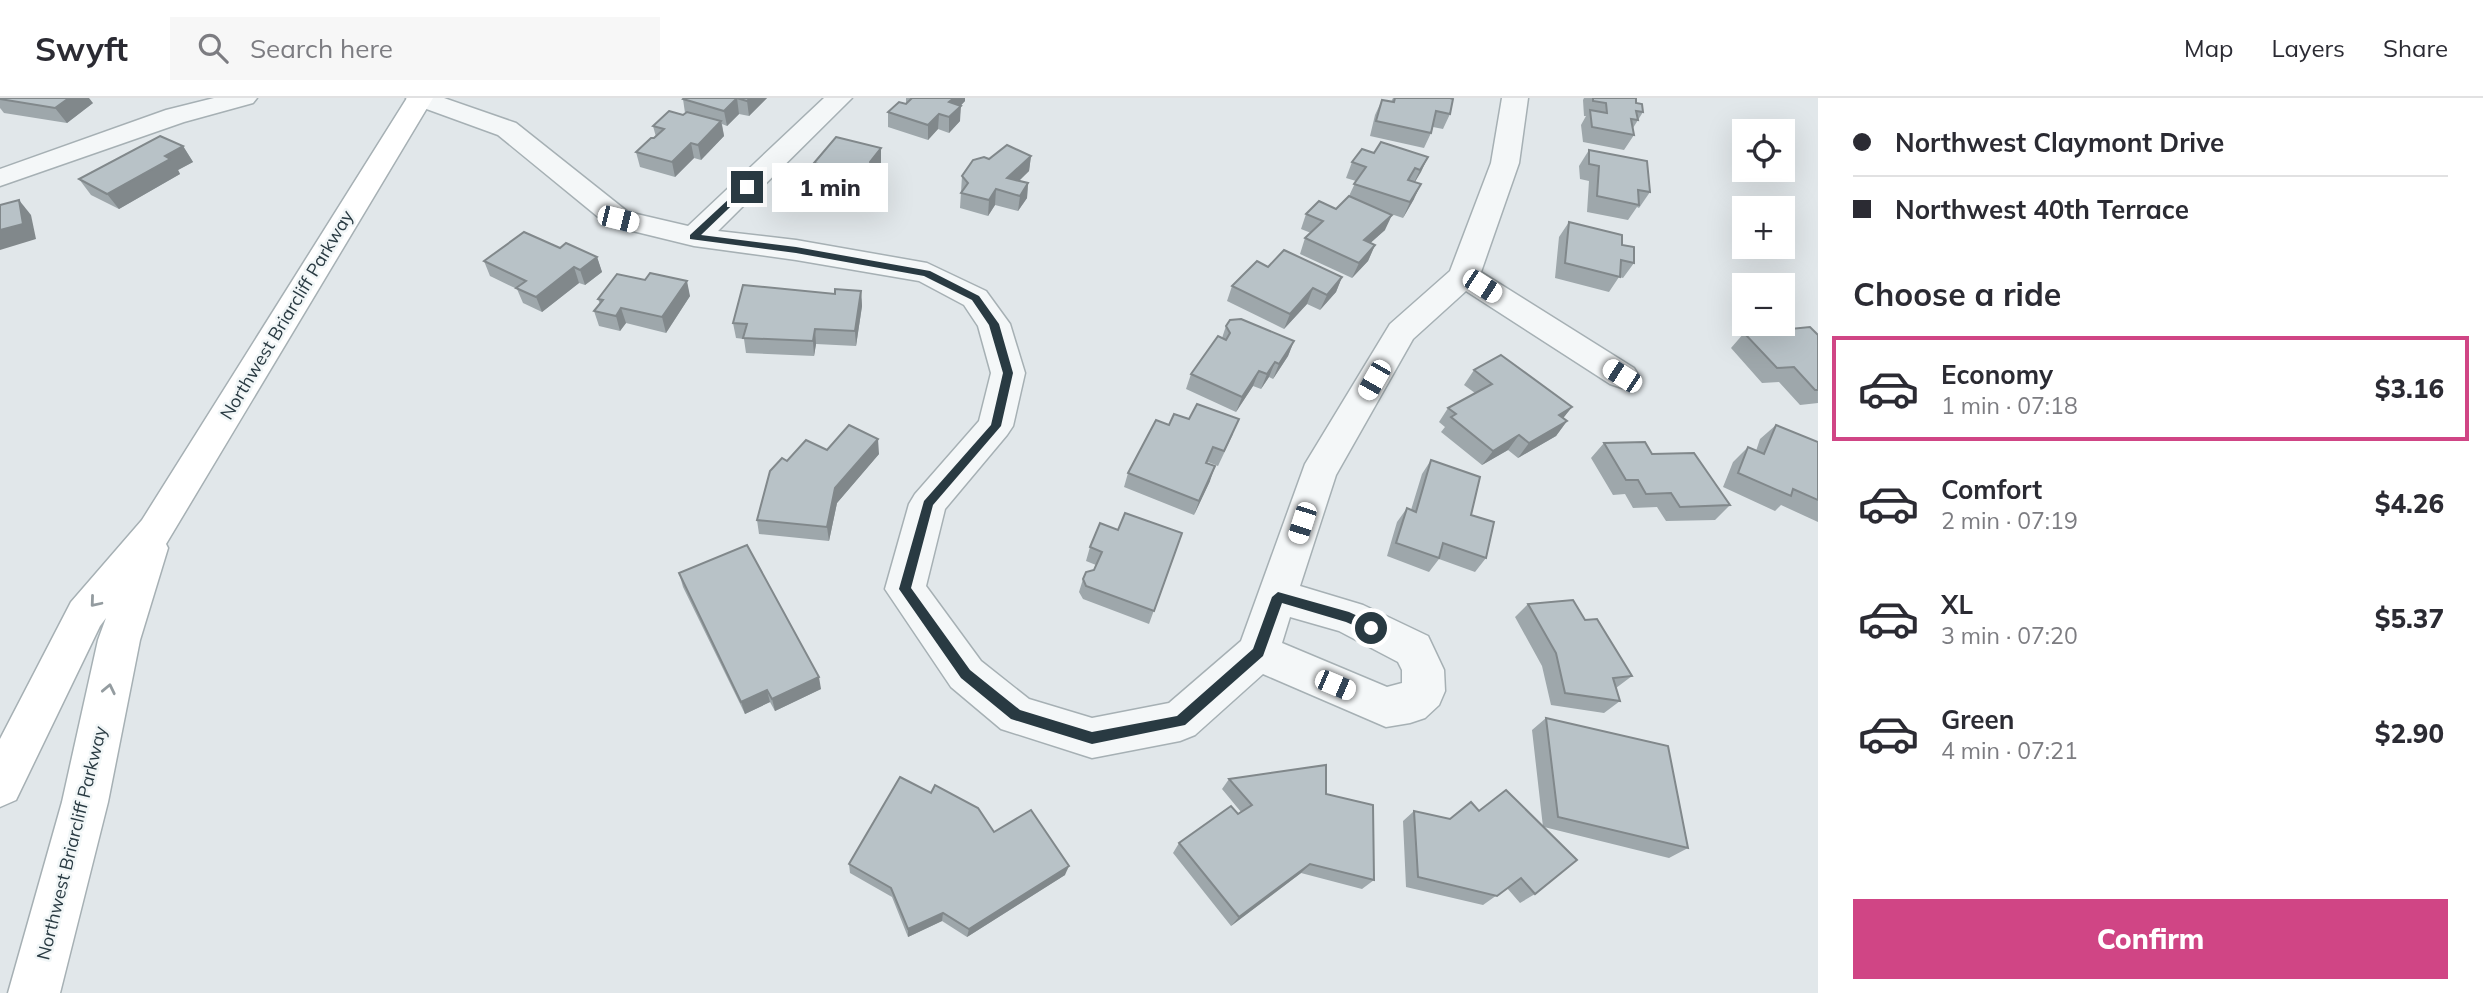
<!DOCTYPE html>
<html lang="en">
<head>
<meta charset="utf-8">
<style>
  :root { --surface:#fff; --page:#f7f7f7; --text:#2b2b33; --muted:#7c7c81; --line:#e1e1e2; --accent:#d04585 }
  body { margin:0; font-family:Mulish,sans-serif; background:var(--page); color:var(--text); height:100vh; display:flex; flex-direction:column; font-size:26px; white-space:nowrap }
  * { box-sizing:border-box; margin:0 }
  p { font-size:23px; color:var(--muted) }
  .icon { flex:none; width:38px; height:38px; fill:none; stroke:currentColor; stroke-width:2; stroke-linecap:round; stroke-linejoin:round }
  .map { position:relative; flex:1; overflow:hidden }
  .drawer { display:flex; flex-direction:column; background:var(--surface); width:665px }
  .drawer>* { flex:none }
  .guide { display:grid; align-content:center; height:154px; padding:0 35px; background:var(--surface) }
  .controls { position:absolute; left:1732px; top:21px; display:grid; gap:14px }
  .controls a { display:grid; place-items:center; width:63px; height:63px; border-radius:0px; background:var(--surface); box-shadow:0 7px 28px #0002; font-size:35px }
  .end { position:absolute; width:32px; height:32px; margin:-16px; border:9px solid #293a42; background:#fff; box-shadow:0 0 0 4px #fff }
  .from { border-radius:50% }
  .bubble { position:absolute; height:49px; border-radius:0px; background:var(--surface); box-shadow:0 7px 28px #0002; font-size:23px; font-weight:800; line-height:49px; text-align:center }
  .car { position:absolute; width:21px; height:42px; margin:-21px -10px; border-radius:9px; box-shadow:0 0 5px 2px #0007; background:linear-gradient(#fff 24%,#345 0 40%,#fff 0 76%,#345 0 86%,#fff 0) }
  .guide b { display:flex; align-items:center; gap:24px; height:66px; font-size:26px }
  .guide b+b { border-top:2px solid var(--line) }
  .guide i { width:18px; height:18px; background:var(--text) }
  ul { padding:0; list-style:none }
  li { display:flex; align-items:center; gap:21px; height:105px; margin:0 14px 10px; padding:0 21px; border:4px solid transparent; border-radius:0px }
  li div { flex:1 }
  li b { display:block; font-size:26px }
  li em { font-style:normal; font-weight:800 }
  li.on { border-color:var(--accent) }
  li>.icon { width:63px; height:63px; stroke-width:1.5 }
  h2 { padding:0 35px; font-size:32px; line-height:84px }
  .primary-button { display:flex; gap:14px; margin-top:auto; padding:14px 35px }
  .primary-button a { flex:1; height:80px; border-radius:0px; background:var(--accent); color:#fff; font-size:28px; font-weight:800; line-height:80px; text-align:center }
  header { display:flex; align-items:center; gap:42px; box-sizing:border-box; height:98px; padding:0 35px; background:var(--surface); border-bottom:2px solid var(--line) }
  header strong { font-size:33px }
  nav { display:flex; gap:38px; margin-inline-start:auto; font-size:24px }
  .search { width:490px; height:63px; background:var(--page); display:flex; align-items:center; gap:18px; box-sizing:border-box; padding:0 24px; border-radius:0px; color:var(--muted); font-size:26px }
  main { display:flex; flex:1; min-height:0 }
  .map>svg:first-child { display:block }
</style>
</head>
<body>
<header>
<strong>Swyft</strong>
<div class="search"><svg class="icon" aria-label="search" viewBox="0 0 24 24"><circle cx="10" cy="10" r="6"/><path d="M15 15l6 6"/></svg>Search here</div>
<nav><a>Map</a><a>Layers</a><a>Share</a></nav>
</header>
<main>
<div class="map">
<svg width="1818" height="895" viewBox="0 0 1818 895">
  <rect width="100%" height="100%" fill="#e1e7ea"/>
  <g fill="none" stroke-linecap="round" stroke-linejoin="round">
    <defs>
      <g id="minor">
        <path d="M214,0H257L253,5L184,24L0,88V71L166,12Z"/>
        <path d="M406,0H444L516,25L628,114L688,128L824,0H852L718,133L796,142L927,165L986,193L1010,226L1025,275L1013,328L1007,337L945,411L926,488L981,563L1029,601L1092,620L1169,605L1241,543L1305,366L1390,226L1450,173L1491,65L1502,0H1528L1519,65L1481,174L1634,270L1639,278L1634,286L1622,290L1610,286L1466,193L1413,241L1336,377L1300,488L1363,507L1428,538L1444,572L1445,593L1439,607L1425,620L1410,625L1386,629L1263,576L1195,637L1180,643L1092,660L1001,631L951,589L885,491L909,406L915,396L979,323L991,275L978,228L964,207L919,183L796,162L694,148L608,127L498,37L410,5ZM1290,519L1339,533L1398,564L1402,572V585L1387,589L1282,545Z"/>
      </g>
      <path id="secondary" d="M407,0H433L166,446L168,450L140,542L108,704L60,895H8L62,704L98,542L106,520L100,528L16,702L0,709V641L71,504L142,422Z"/>
    </defs>
    <use href="#minor" stroke="#a6b0b4" stroke-width="3"/>
    <use href="#secondary" stroke="#a6b0b4" stroke-width="3"/>
    <use href="#minor" fill="#f4f7f8" fill-rule="evenodd"/>
    <use href="#secondary" fill="#fff" fill-rule="evenodd"/>
  </g>
  <g fill="#9ea7ab">
    <path d="M0,0L93,5L67,25L4,15L0,10Z"/>
    <path d="M684,0H767L749,18L739,16L727,28L722,26L724,38L701,62L694,60L675,79L640,69L636,54L656,39L653,28L683,17L685,15L683,1Z"/>
    <path d="M906,0H965V3L960,8V23L949,35L938,31L928,42L888,29V14L906,6Z"/>
    <path d="M1393,0H1450V16L1443,31L1433,29L1431,35L1424,50L1370,38L1375,17L1382,2L1391,4Z"/>
    <path d="M1584,0H1636V5L1643,14L1633,30L1634,37L1624,52L1583,44L1581,27L1586,18H1584L1583,2Z"/>
    <path d="M183,48L193,64L178,72L180,76L119,111L91,97L79,81Z"/>
    <path d="M881,50V66L873,77L876,96L877,111L842,114L835,85L816,80L814,65Z"/>
    <path d="M1589,52L1650,94L1639,110L1637,109L1628,122L1587,114L1589,83L1580,81L1579,68Z"/>
    <path d="M1374,55L1428,59L1415,84L1414,101L1403,120L1385,114V132L1370,145L1375,147L1368,163L1352,180L1300,156L1305,140L1311,135L1301,131L1306,116L1336,111L1349,98L1356,83L1346,80L1352,64Z"/>
    <path d="M1031,58L1029,73L1019,83L1028,85L1027,100L1018,113L995,107L988,118L960,110L962,78L989,61Z"/>
    <path d="M1569,124L1622,147L1634,165L1623,180L1619,179L1609,194L1555,180L1559,139Z"/>
    <path d="M597,159L602,174L585,187L579,185L542,214L523,205L517,191L490,178L484,163Z"/>
    <path d="M1268,169L1342,179L1336,194L1320,212L1307,206L1284,231L1227,203L1232,188Z"/>
    <path d="M861,193L862,208L856,248L816,246L814,258L746,255L744,241L736,240L733,225L835,196Z"/>
    <path d="M690,198L666,235L626,225L620,233L599,228L594,213L600,206L598,201Z"/>
    <path d="M1226,228L1294,243L1288,258L1273,281L1269,279L1261,291L1253,288L1236,314L1186,291L1191,276L1222,240Z"/>
    <path d="M1759,229L1818,237V305L1800,307L1779,284L1762,285L1731,250L1744,235L1755,234Z"/>
    <path d="M1474,272L1572,309L1563,320L1567,323L1556,338L1518,360L1508,352L1482,367L1441,334L1445,329L1439,324L1448,310L1475,295L1464,287Z"/>
    <path d="M1169,327L1233,336L1218,368L1208,364L1207,365L1210,383L1194,417L1124,389L1128,375Z"/>
    <path d="M1776,327L1818,344V424L1781,407L1775,413L1723,389L1733,364L1748,349L1756,353L1760,341Z"/>
    <path d="M1604,345L1652,356L1730,407L1715,422L1666,423L1657,409L1633,410L1625,396L1613,397L1591,360Z"/>
    <path d="M827,352L879,356L837,405L829,443L759,436L757,422L787,363Z"/>
    <path d="M1431,362L1486,460L1475,474L1439,461L1429,474L1387,458L1397,424L1407,410L1411,412L1422,376Z"/>
    <path d="M1118,432L1182,435L1149,526L1083,501L1079,494L1083,481L1094,472L1096,467L1086,463L1090,449Z"/>
    <path d="M679,475L821,591L775,613L770,604L745,616L683,489Z"/>
    <path d="M1528,506L1585,522L1632,578L1616,590L1620,603L1604,615L1551,607L1542,568L1515,519Z"/>
    <path d="M1546,620L1688,750L1669,760L1544,729L1535,796L1520,805L1507,790L1483,807L1406,789L1403,723L1414,713L1450,721L1479,713L1543,729L1532,632Z"/>
    <path d="M1229,681L1326,696L1374,782L1362,791L1301,775L1231,828L1173,755L1179,745L1241,714L1222,691Z"/>
    <path d="M994,734L1065,777L967,839L942,823L908,839L892,799L850,775L849,766Z"/>
  </g>
  <g fill="#81888b">
    <path d="M69,0H89L93,5L67,25L55,10Z"/>
    <path d="M737,0L739,16L727,28L724,13Z"/>
    <path d="M750,0H767L749,18L747,3Z"/>
    <path d="M954,0H965V3L949,20V4Z"/>
    <path d="M961,8L960,23L949,35V19Z"/>
    <path d="M939,16L938,31L928,42V27Z"/>
    <path d="M721,23L724,38L701,62L698,47Z"/>
    <path d="M691,45L694,60L675,79L672,64Z"/>
    <path d="M183,48L193,64L178,72L180,76L119,111L107,96L165,58Z"/>
    <path d="M881,50V66L871,79L870,64Z"/>
    <path d="M1031,58L1029,73L1006,95L1007,80Z"/>
    <path d="M1428,59L1421,74L1413,87L1420,72Z"/>
    <path d="M1028,85L1027,100L1018,113L1020,98Z"/>
    <path d="M1421,86L1414,101L1403,120L1410,104Z"/>
    <path d="M996,91L995,107L988,118L989,102Z"/>
    <path d="M19,102L31,117L36,141L0,152V132Z"/>
    <path d="M1392,117L1385,132L1357,157L1364,142Z"/>
    <path d="M1375,147L1368,163L1352,180L1359,165Z"/>
    <path d="M597,159L602,174L585,187L580,172Z"/>
    <path d="M574,169L579,185L542,214L536,199Z"/>
    <path d="M1342,179L1336,194L1320,212L1327,197Z"/>
    <path d="M687,183L690,198L666,235L662,219Z"/>
    <path d="M1313,190L1307,206L1284,231L1290,216Z"/>
    <path d="M861,193L862,208L856,248L855,233Z"/>
    <path d="M621,210L626,225L620,233L616,218Z"/>
    <path d="M815,231L816,246L814,258L813,243Z"/>
    <path d="M1294,243L1288,258L1273,281L1279,266Z"/>
    <path d="M1275,264L1269,279L1261,291L1267,276Z"/>
    <path d="M1259,273L1253,288L1236,314L1242,299Z"/>
    <path d="M1572,309L1560,324L1559,317Z"/>
    <path d="M1567,323L1556,338L1518,360L1529,345Z"/>
    <path d="M1519,337L1508,352L1482,367L1493,353Z"/>
    <path d="M878,341L879,356L837,405L829,443L827,429L835,390Z"/>
    <path d="M1215,368L1210,383L1194,417L1199,403Z"/>
    <path d="M819,579L821,591L775,613L772,601Z"/>
    <path d="M767,592L770,604L745,616L741,604Z"/>
    <path d="M1310,766L1301,775L1231,828L1239,819Z"/>
    <path d="M1069,768L1065,777L967,839L969,831Z"/>
    <path d="M943,815L942,823L908,839V831Z"/>
  </g>
  <g fill="#b8c2c7" stroke="#81888b" stroke-width="2">
    <path d="M0,0H69L55,10L0,1Z"/>
    <path d="M684,0H750L747,3L737,0L724,13L683,1Z"/>
    <path d="M912,0H954L949,4L961,8L949,19L939,16L928,27L888,14L899,4L906,6Z"/>
    <path d="M1395,0H1450L1453,1L1450,16L1436,13L1431,35L1376,23L1382,2L1394,4Z"/>
    <path d="M1593,0H1636V5L1642,6L1643,14L1636,13L1638,22L1631,21L1634,37L1592,29L1590,12L1607,15L1606,5L1593,3Z"/>
    <path d="M669,13L683,17L687,14L721,23L698,47L691,45L672,64L636,54L651,40H654L664,31L653,28Z"/>
    <path d="M160,38L183,48L165,58L170,61L107,96L79,81Z"/>
    <path d="M836,39L881,50L870,64L876,96L841,98L834,70L814,65Z"/>
    <path d="M1381,44L1428,59L1420,72L1415,70L1408,82L1421,86L1410,104L1354,86L1366,69L1352,64L1362,51L1374,55Z"/>
    <path d="M1007,47L1031,58L1007,80L1028,85L1020,98L996,91L989,102L961,95L968,85L962,78L973,62L984,59L989,61Z"/>
    <path d="M1589,52L1647,63L1650,94L1638,92L1639,107L1597,98L1599,68L1589,66Z"/>
    <path d="M1349,98L1392,117L1364,142L1375,147L1359,165L1305,140L1323,123L1306,116L1319,103L1336,111Z"/>
    <path d="M19,102L23,126L0,132V107Z"/>
    <path d="M1569,124L1622,137V147L1634,149V165L1621,162L1620,179L1565,165Z"/>
    <path d="M524,134L560,150L566,145L597,159L580,172L574,169L536,199L516,190L526,183L484,163Z"/>
    <path d="M1284,152L1342,179L1327,197L1313,190L1290,216L1232,188L1257,163L1268,169Z"/>
    <path d="M650,175L687,183L662,219L621,210L616,218L594,213L603,202L598,201L617,176L645,182Z"/>
    <path d="M743,187L835,196V191L861,193L855,233L815,231L813,243L743,240L747,226L733,225Z"/>
    <path d="M1241,221L1294,243L1279,266L1275,264L1267,276L1259,273L1242,299L1191,276L1218,238L1226,242L1230,235L1226,228L1230,222Z"/>
    <path d="M1776,228L1780,232L1810,229L1818,237V292H1815L1794,269L1777,270L1744,235L1763,234L1759,229Z"/>
    <path d="M1501,257L1572,309L1559,317L1567,323L1529,345L1519,337L1493,353L1451,319L1456,316L1448,310L1492,286L1474,272Z"/>
    <path d="M1197,306L1239,321L1224,353L1213,349L1206,365L1215,368L1199,403L1128,375L1156,322L1169,327L1174,316L1189,321Z"/>
    <path d="M849,327L878,341L835,390L827,429L757,422L770,373L782,360L787,363L806,342L827,352Z"/>
    <path d="M1776,327L1818,344V402L1793,391L1791,398L1738,375L1748,349L1764,356Z"/>
    <path d="M1645,344L1652,356L1694,355L1730,407L1680,409L1671,395L1646,396L1638,382H1626L1604,345Z"/>
    <path d="M1431,362L1480,379L1471,417L1494,424L1486,460L1443,445L1439,460L1396,445L1407,410L1416,414Z"/>
    <path d="M1125,415L1182,435L1154,513L1086,488L1083,481L1086,474L1094,472L1102,454L1090,449L1100,425L1118,432Z"/>
    <path d="M747,447L819,579L772,601L767,592L741,604L679,475Z"/>
    <path d="M1573,502L1585,522L1597,521L1632,578L1613,580L1620,603L1565,595L1556,555L1528,506Z"/>
    <path d="M1546,620L1668,648L1688,750L1558,719Z"/>
    <path d="M1326,667V696L1373,707L1374,782L1310,766L1239,819L1179,745L1231,708L1238,716L1252,707L1229,681Z"/>
    <path d="M900,679L931,695L935,687L978,710L994,734L1031,712L1069,768L969,831L943,815L908,831L891,790L849,766Z"/>
    <path d="M1506,692L1577,762L1535,796L1521,780L1497,798L1418,779L1414,713L1450,721L1471,704L1479,713Z"/>
  </g>
  <defs><path id="oneway-chevron" d="M-2-3.5L2.5 0L-2 3.5" fill="none" stroke-width="1.6" stroke-linecap="round" stroke-linejoin="round" transform="scale(1.75)"/></defs>
  <g stroke="#949ca0">
    <use href="#oneway-chevron" transform="translate(95 504) rotate(130)"/>
    <use href="#oneway-chevron" transform="translate(109 591) rotate(-78)"/>
  </g>
  <path fill="#293a42" d="M744,87L751,89L701,137L796,149L930,173L979,198L999,226L1013,275L1001,328L933,407L911,490L970,572L1020,612L1092,634L1177,618L1253,551L1272,499L1278,494L1349,514L1375,526V534L1371,535L1346,524L1282,505L1263,558L1185,627L1092,646L1011,621L961,580L899,491L924,403L991,327L1003,275L989,227L972,202L924,178L796,155L690,141V137Z"/>
  <g text-anchor="middle" stroke-width="5" stroke-linejoin="round" paint-order="stroke">
    <g font-size="18" fill="#293a42" stroke="#f1f6f7">
      <text transform="translate(287 217) rotate(-59)" y="6">Northwest Briarcliff Parkway</text>
      <text transform="translate(72 745) rotate(-76)" y="6">Northwest Briarcliff Parkway</text>
    </g>
  </g>
</svg>
<div class="controls">
<a><svg class="icon" aria-label="locate" viewBox="0 0 24 24"><circle cx="12" cy="12" r="6"/><path d="M12 2v4M12 18v4M2 12h4M18 12h4"/></svg></a>
<a>+</a>
<a>−</a>
</div>
<i class="end from" style="left:1371px;top:530px"></i>
<i class="end" style="left:747px;top:89px"></i>
<div class="bubble" style="left:772px;top:65px;width:116px">1 min</div>
<i class="car" style="left:618px;top:121px;rotate:104deg"></i>
<i class="car" style="left:1482px;top:188px;rotate:123deg"></i>
<i class="car" style="left:1622px;top:278px;rotate:303deg"></i>
<i class="car" style="left:1374px;top:282px;rotate:210deg"></i>
<i class="car" style="left:1302px;top:425px;rotate:198deg"></i>
<i class="car" style="left:1335px;top:587px;rotate:113deg"></i>
</div>
<section class="drawer">
<div class="guide">
<b><i class="from"></i>Northwest Claymont Drive</b>
<b><i></i>Northwest 40th Terrace</b>
</div>
<h2>Choose a ride</h2>
<ul>
<li class="on"><svg class="icon" aria-label="car" viewBox="0 0 24 24"><path d="M5 17H2v-5l4-1 3-4h7l3 4 3 1v5h-3M9 17h6M6 11h13"/><circle cx="7" cy="17" r="2"/><circle cx="17" cy="17" r="2"/></svg><div><b>Economy</b><p>1 min · 07:18</p></div><em>$3.16</em></li>
<li><svg class="icon" aria-label="car" viewBox="0 0 24 24"><path d="M5 17H2v-5l4-1 3-4h7l3 4 3 1v5h-3M9 17h6M6 11h13"/><circle cx="7" cy="17" r="2"/><circle cx="17" cy="17" r="2"/></svg><div><b>Comfort</b><p>2 min · 07:19</p></div><em>$4.26</em></li>
<li><svg class="icon" aria-label="car" viewBox="0 0 24 24"><path d="M5 17H2v-5l4-1 3-4h7l3 4 3 1v5h-3M9 17h6M6 11h13"/><circle cx="7" cy="17" r="2"/><circle cx="17" cy="17" r="2"/></svg><div><b>XL</b><p>3 min · 07:20</p></div><em>$5.37</em></li>
<li><svg class="icon" aria-label="car" viewBox="0 0 24 24"><path d="M5 17H2v-5l4-1 3-4h7l3 4 3 1v5h-3M9 17h6M6 11h13"/><circle cx="7" cy="17" r="2"/><circle cx="17" cy="17" r="2"/></svg><div><b>Green</b><p>4 min · 07:21</p></div><em>$2.90</em></li>
</ul>
<div class="primary-button"><a>Confirm</a></div>
</section>
</main>
</body>
</html>
